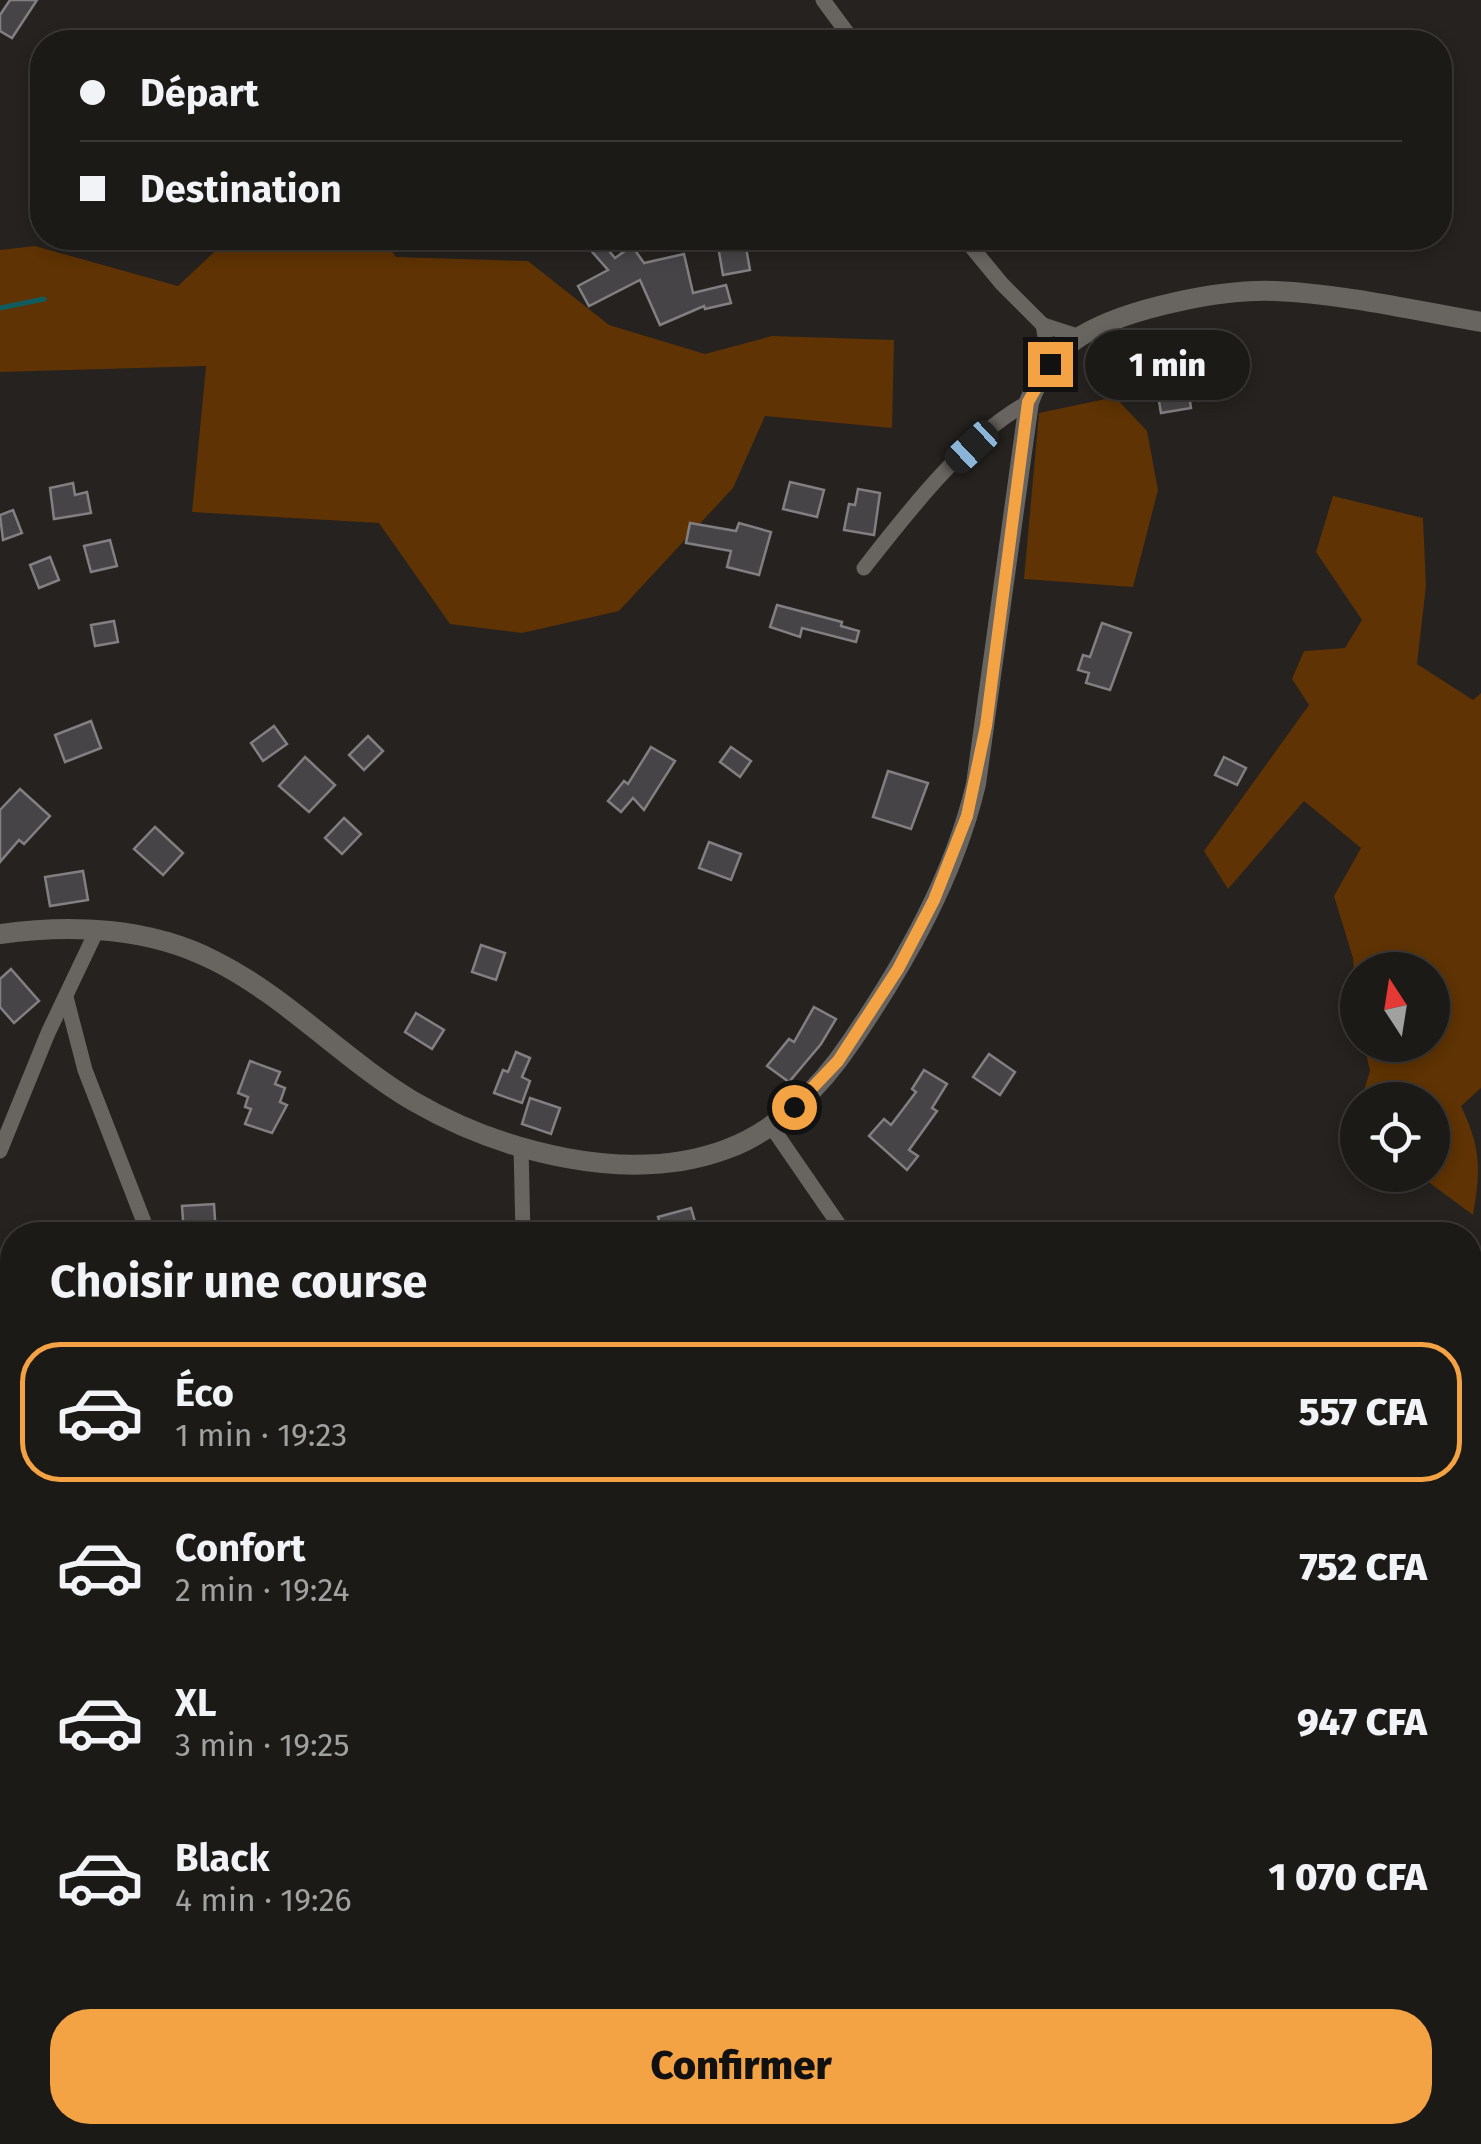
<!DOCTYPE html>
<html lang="fr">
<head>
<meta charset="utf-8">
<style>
  :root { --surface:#1c1a17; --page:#252320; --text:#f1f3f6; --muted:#a0a1a1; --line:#3a3836; --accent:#f4a344 }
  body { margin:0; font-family:"Fira Sans",sans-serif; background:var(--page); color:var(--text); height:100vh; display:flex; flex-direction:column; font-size:38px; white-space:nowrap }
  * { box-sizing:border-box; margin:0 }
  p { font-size:32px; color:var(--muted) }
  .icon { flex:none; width:55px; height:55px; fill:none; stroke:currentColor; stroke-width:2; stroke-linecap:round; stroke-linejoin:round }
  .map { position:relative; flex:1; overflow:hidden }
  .side { position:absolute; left:0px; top:1222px; width:1482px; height:922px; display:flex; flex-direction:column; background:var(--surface); border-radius:40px 40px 0 0; box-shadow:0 5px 15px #0003,0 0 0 2px var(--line) }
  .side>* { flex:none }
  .top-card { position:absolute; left:30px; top:30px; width:1422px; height:220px; border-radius:40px; box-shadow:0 5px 15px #0003,0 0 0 2px var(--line); display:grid; align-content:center; height:220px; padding:0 50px; background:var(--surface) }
  .needle { width:65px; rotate:348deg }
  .controls { position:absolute; left:1340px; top:952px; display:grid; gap:20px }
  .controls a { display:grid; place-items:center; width:110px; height:110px; border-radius:50%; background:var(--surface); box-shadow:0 5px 15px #0003,0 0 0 2px var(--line); font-size:50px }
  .end { position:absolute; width:45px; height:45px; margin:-22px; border:12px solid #f4a344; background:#111; box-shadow:0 0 0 5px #111 }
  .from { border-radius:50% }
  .bubble { position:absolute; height:70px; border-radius:35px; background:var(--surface); box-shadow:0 5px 15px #0003,0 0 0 2px var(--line); font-size:32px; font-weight:800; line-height:70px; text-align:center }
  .car { position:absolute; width:30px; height:60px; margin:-30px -15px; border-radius:12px; box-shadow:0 0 8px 2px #0007; background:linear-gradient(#222 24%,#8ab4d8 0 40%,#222 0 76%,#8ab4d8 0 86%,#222 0) }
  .top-card b { display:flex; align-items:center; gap:35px; height:95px; font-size:38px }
  .top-card b+b { border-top:2px solid var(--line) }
  .top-card i { width:25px; height:25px; background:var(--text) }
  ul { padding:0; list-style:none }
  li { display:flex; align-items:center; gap:30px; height:140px; margin:0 20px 15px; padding:0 30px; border:5px solid transparent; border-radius:40px }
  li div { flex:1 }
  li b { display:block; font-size:38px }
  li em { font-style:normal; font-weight:800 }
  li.selected { border-color:var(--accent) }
  li>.icon { width:90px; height:90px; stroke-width:1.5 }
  h2 { padding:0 50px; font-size:45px; line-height:120px }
  .cta { display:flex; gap:20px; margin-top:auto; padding:20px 50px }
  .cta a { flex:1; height:115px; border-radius:40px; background:var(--accent); color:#111; font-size:40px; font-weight:800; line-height:115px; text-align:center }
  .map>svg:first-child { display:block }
</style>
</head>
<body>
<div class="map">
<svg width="1481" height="2144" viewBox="0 0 1481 2144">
  <rect width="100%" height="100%" fill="#25221f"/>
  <g fill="#5f3303">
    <path d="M229,238H382L396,257L528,261L609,325L705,354L772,336L894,340L892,428L765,416L733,488L619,611L522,633L450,624L379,523L192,512L206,366L0,372V250L35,246L178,286Z"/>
    <path d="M1115,397L1147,431L1158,490L1133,587L1024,579L1039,413Z"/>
    <path d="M1333,496L1423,518L1426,586L1417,664L1473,700L1481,693V1088L1461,1106C1481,1148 1481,1169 1473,1215L1419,1175H1432V1100H1361L1370,1071L1364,1045H1432V970H1358L1357,1014L1353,958L1334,896L1361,848L1304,801L1228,889L1204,851L1309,705L1292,679L1304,651L1345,648L1362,620L1316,552Z"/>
  </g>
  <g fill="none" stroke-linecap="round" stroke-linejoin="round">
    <path stroke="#115c5f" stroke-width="5" d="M0,308L44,299"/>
  </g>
  <g fill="#474447" stroke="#827f83" stroke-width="2.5">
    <path d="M10,0H37L12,38L0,31V15Z"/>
    <path d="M580,238H598L615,258L632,246L644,263L684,254L693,293L726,285L731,303L705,309L704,306L660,325L640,280L589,306L578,286L608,270Z"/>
    <path d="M745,242L750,270L723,275L718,246Z"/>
    <path d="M1187,383L1191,408L1161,413L1157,389Z"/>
    <path d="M790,482L824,490L817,517L783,509Z"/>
    <path d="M73,483L75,495L87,492L91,513L54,519L50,488Z"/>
    <path d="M858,489L880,493L874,535L844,530L849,504L855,505Z"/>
    <path d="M13,510L22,533L3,540L0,515Z"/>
    <path d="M690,523L736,531L739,523L771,532L759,575L727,567L731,551L686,543Z"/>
    <path d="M110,540L117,566L91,572L84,546Z"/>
    <path d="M50,557L59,580L39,588L30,565Z"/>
    <path d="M777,605L842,622L841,626L859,631L856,642L802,628L800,637L770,627Z"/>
    <path d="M114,621L118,642L95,646L91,625Z"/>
    <path d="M1102,623L1131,633L1110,690L1086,683L1089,673L1078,670L1083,655L1090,657Z"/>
    <path d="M91,721L101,748L65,762L55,735Z"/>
    <path d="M274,726L287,744L263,761L251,743Z"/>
    <path d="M368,736L383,751L364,770L349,755Z"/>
    <path d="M651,747L675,761L644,810L633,798L621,812L608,801L624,781L628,784Z"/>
    <path d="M731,747L751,761L740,777L720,762Z"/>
    <path d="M305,757L335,785L309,812L279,786Z"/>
    <path d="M1224,757L1246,768L1237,785L1215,775Z"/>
    <path d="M888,771L928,783L911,829L873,817Z"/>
    <path d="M20,789L50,816L24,844L19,840L0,862V810Z"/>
    <path d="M344,818L361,834L342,854L325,838Z"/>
    <path d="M155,827L183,853L163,875L134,849Z"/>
    <path d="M709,842L741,854L731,880L699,868Z"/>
    <path d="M83,871L88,900L50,906L45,877Z"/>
    <path d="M481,945L505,953L496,980L472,972Z"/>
    <path d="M11,969L39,1001L14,1023L0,1007V979Z"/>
    <path d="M814,1007L836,1019L821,1044L789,1082L767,1066L789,1039L794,1042Z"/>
    <path d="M416,1013L444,1030L432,1049L405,1032Z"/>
    <path d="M516,1052L530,1058L522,1077L530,1081L522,1103L494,1093L503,1070L508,1072Z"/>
    <path d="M989,1054L1015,1072L1000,1095L973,1077Z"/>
    <path d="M250,1061L280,1072L275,1084L285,1088L280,1102L287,1105L272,1133L245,1124L251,1109L245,1107L248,1097L238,1093Z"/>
    <path d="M924,1070L947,1084L932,1108L937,1111L909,1150L918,1156L907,1170L869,1136L884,1119L891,1125L916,1092L912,1089Z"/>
    <path d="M530,1098L560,1108L551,1134L522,1124Z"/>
    <path d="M214,1204L216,1235H184L182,1206Z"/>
    <path d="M691,1208L699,1235H663L658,1217Z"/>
  </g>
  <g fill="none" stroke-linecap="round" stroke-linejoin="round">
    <g stroke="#686460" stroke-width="15">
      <path d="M823,0L854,42"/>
      <path d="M964,238L1002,284L1043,325L1080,337"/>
      <path d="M1043,325L1050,364"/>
      <path d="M864,568C907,513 967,435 1029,402"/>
      <path d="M66,997L85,1070L149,1235"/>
      <path d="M771,1126L846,1235"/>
      <path d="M521,1146L523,1235"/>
      <path d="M0,1151L48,1033L97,930"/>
      <path d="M0,2041L12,2040"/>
      <path d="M1470,2117L1481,2102"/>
      <path d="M1450,2144L1458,2132"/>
    </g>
    <path stroke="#686460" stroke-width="20" d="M0,934C71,924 150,927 215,961C287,997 344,1060 413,1101C501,1152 629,1186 727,1149C778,1130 821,1087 851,1042C905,963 954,877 976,784L1029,402C1038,377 1057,351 1081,336C1127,308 1221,289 1275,291C1344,294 1413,310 1481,322"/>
  </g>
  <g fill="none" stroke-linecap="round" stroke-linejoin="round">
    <path stroke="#f4a344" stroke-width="12" d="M794,1107L838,1061L898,969L934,900L967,816L986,726L1028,402L1050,364"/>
  </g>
</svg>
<div class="controls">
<a><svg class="needle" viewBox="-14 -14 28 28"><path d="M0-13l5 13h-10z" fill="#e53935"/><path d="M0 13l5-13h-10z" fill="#a0a1a1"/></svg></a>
<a><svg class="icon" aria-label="locate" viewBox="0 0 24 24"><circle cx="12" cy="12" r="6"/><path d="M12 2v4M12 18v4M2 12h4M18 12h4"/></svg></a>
</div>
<i class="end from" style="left:794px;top:1107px"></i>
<i class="end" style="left:1050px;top:364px"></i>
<div class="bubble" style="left:1085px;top:330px;width:165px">1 min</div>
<i class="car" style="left:972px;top:447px;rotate:227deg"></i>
<div class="top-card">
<b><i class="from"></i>Départ</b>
<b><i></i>Destination</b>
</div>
<section class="side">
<h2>Choisir une course</h2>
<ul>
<li class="selected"><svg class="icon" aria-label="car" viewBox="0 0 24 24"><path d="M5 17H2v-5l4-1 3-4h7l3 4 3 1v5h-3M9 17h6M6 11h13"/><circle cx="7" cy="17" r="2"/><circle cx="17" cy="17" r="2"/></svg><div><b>Éco</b><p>1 min · 19:23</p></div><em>557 CFA</em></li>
<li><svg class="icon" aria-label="car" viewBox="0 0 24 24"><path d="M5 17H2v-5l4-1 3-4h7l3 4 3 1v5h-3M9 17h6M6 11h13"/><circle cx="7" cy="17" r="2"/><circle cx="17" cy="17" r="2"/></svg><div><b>Confort</b><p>2 min · 19:24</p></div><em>752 CFA</em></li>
<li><svg class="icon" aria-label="car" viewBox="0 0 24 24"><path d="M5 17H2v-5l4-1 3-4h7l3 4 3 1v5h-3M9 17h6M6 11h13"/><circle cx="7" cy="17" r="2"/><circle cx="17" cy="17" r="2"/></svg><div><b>XL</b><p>3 min · 19:25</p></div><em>947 CFA</em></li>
<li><svg class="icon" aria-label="car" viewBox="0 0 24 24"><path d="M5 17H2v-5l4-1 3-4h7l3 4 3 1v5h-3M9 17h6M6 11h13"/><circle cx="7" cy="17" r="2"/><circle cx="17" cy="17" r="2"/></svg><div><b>Black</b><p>4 min · 19:26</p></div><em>1 070 CFA</em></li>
</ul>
<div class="cta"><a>Confirmer</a></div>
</section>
</div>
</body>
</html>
